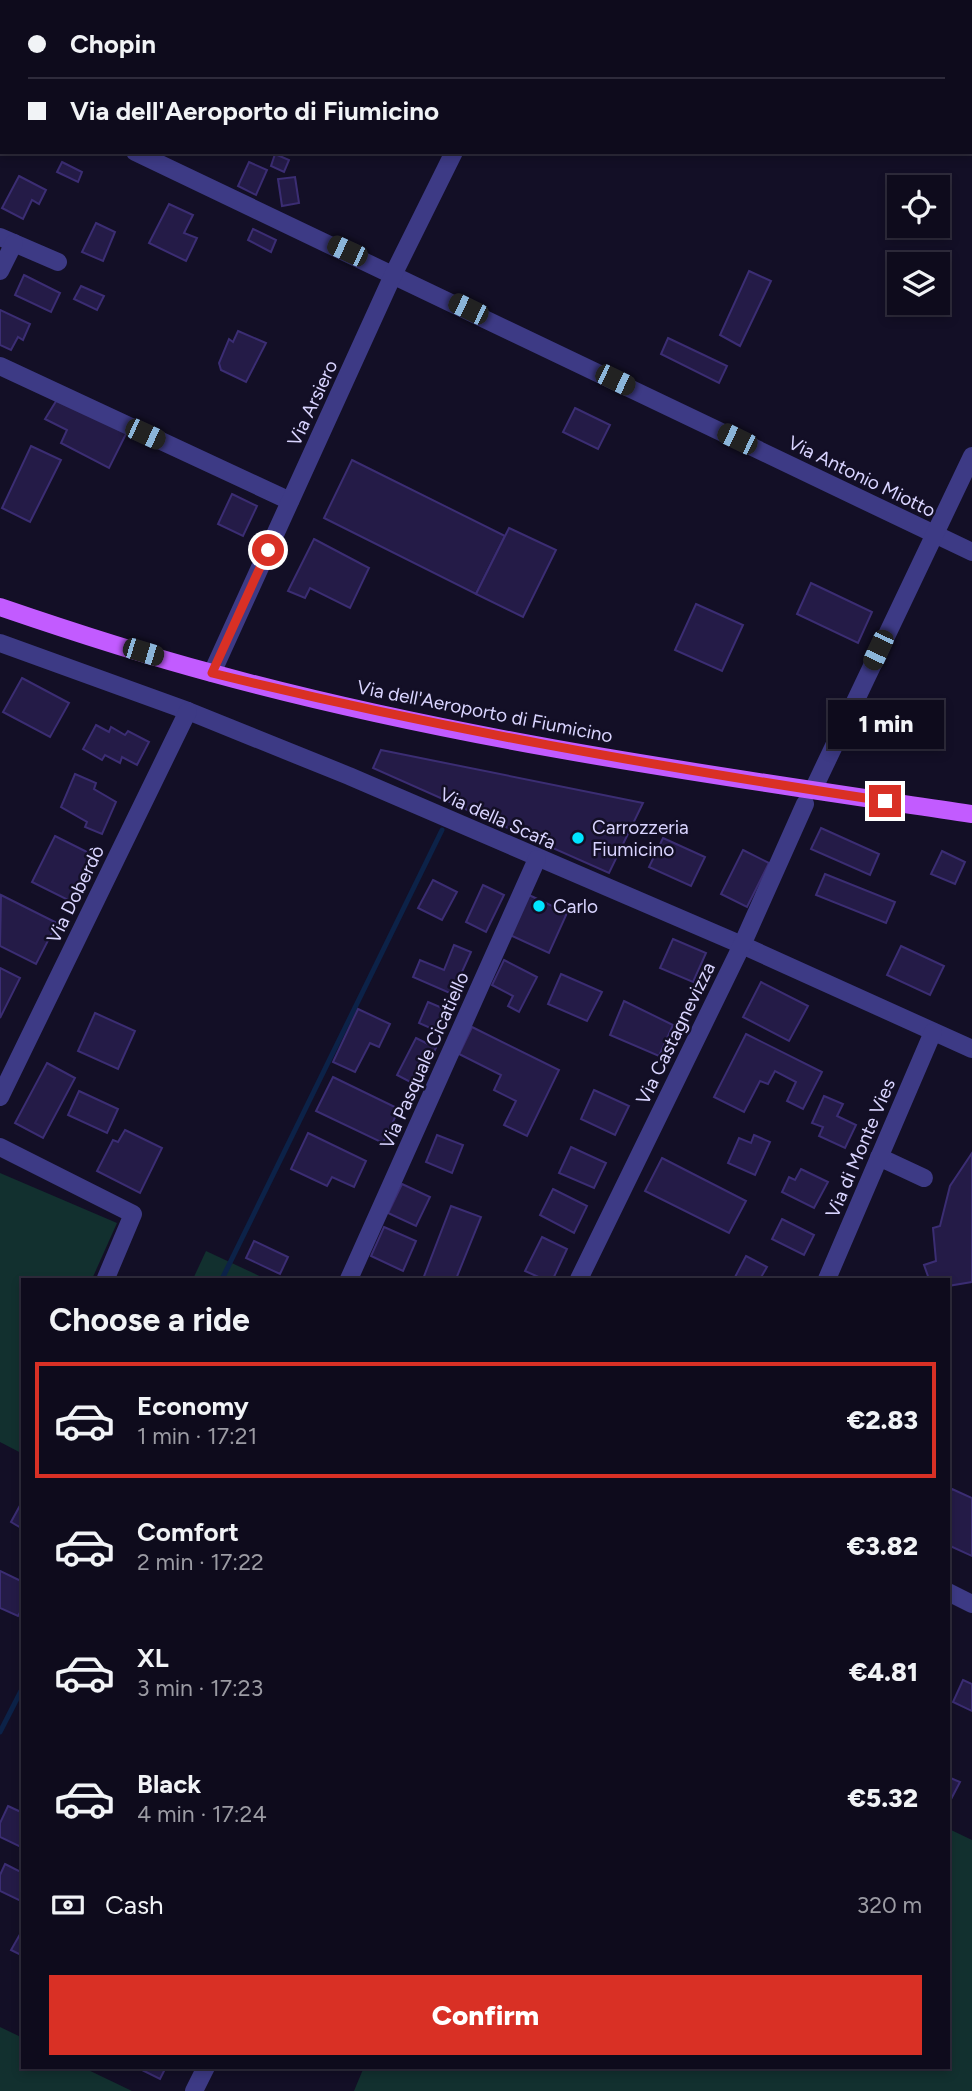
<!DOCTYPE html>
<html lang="en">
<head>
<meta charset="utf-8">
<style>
  :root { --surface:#0e0b1c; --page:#171425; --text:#f1f3f6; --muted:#9b9ba3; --line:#2e2b3b; --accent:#d93025 }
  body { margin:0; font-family:Figtree,sans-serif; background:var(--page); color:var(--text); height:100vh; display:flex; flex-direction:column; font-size:26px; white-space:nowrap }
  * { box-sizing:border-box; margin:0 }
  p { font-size:23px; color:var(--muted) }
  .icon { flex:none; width:38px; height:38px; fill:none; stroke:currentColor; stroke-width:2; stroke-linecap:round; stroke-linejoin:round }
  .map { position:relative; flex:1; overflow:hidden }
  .drawer { position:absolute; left:21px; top:1278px; width:929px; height:791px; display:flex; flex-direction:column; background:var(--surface); border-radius:0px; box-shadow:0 4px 10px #0003,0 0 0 2px var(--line) }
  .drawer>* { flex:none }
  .hud { position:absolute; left:0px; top:0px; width:973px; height:154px; box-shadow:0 4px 10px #0003,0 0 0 2px var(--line); display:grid; align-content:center; height:154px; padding:0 28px; background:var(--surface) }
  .tools { position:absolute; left:887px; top:175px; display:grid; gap:14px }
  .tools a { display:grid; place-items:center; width:63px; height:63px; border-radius:0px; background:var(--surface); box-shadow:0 4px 10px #0003,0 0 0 2px var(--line); font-size:35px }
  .end { position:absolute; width:32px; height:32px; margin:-16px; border:9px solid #d93025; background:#fff; box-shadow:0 0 0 4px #fff }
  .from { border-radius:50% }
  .bubble { position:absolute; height:49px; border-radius:0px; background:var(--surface); box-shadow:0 4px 10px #0003,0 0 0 2px var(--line); font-size:23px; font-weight:800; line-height:49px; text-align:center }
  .car { position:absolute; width:21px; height:42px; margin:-21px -10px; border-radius:9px; box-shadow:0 0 5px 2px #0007; background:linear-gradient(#222 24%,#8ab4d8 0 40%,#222 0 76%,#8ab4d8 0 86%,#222 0) }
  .hud b { display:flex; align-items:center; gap:24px; height:66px; font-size:26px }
  .hud b+b { border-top:2px solid var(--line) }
  .hud i { width:18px; height:18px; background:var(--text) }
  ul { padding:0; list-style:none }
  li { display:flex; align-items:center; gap:21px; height:116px; margin:0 14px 10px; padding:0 14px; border:4px solid transparent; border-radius:0px }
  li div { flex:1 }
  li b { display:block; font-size:26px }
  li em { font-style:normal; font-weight:800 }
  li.current { border-color:var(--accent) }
  li>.icon { width:63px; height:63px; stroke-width:1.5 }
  h2 { padding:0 28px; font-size:32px; line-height:84px }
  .pay { display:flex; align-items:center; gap:18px; height:77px; padding:0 28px; font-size:26px }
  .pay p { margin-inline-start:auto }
  .button { display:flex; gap:14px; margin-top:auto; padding:14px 28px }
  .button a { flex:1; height:80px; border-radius:0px; background:var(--accent); color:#fff; font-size:28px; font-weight:800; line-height:80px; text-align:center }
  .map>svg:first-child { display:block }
</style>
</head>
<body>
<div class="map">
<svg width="972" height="2091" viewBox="0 0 972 2091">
  <rect width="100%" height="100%" fill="#130f26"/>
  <g fill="#12302f">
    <path d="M0,1173L117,1223L92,1279H23V1454L0,1442Z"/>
    <path d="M206,1251L266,1279H193Z"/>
    <path d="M949,1829L972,1840V2091H354L364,2067H948Z"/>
    <path d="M0,2027L23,2038V2067H82L132,2091H0Z"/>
  </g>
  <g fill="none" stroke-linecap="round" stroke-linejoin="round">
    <g stroke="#0c2248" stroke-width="5">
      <path d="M222,1279L442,830"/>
      <path d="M0,1732L23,1687"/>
    </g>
  </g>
  <g fill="#241b47" stroke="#3b2d73" stroke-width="2">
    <path d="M275,154L289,160L284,172L271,166Z"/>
    <path d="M62,162L82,172L78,182L57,172Z"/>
    <path d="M249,162L267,170L256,195L238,186Z"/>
    <path d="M19,176L46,190L39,204L32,200L23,219L2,208Z"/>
    <path d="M295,177L299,203L282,206L278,179Z"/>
    <path d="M169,204L193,215L184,233L197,238L186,261L149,243Z"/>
    <path d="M96,223L115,232L103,261L82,252Z"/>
    <path d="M253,229L276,240L271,252L248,240Z"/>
    <path d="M749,271L771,281L740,346L720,335Z"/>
    <path d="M24,275L60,293L51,312L15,295Z"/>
    <path d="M81,286L104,296L97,310L74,299Z"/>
    <path d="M0,310L30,324L23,340L18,337L11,350L0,345Z"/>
    <path d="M238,331L266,343L246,382L221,370L219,363L229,339L233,342Z"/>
    <path d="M668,338L727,366L719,383L661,354Z"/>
    <path d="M58,398L127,432L109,468L61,443L67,430L45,419Z"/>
    <path d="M575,408L610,425L598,449L563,432Z"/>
    <path d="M31,446L61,460L30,522L2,508Z"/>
    <path d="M352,460L505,536L476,594L324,518Z"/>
    <path d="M232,494L257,506L243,536L218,524Z"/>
    <path d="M509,528L556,550L523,617L476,594Z"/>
    <path d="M314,539L369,568L350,608L310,588L305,598L288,591Z"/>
    <path d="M811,583L872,612L858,643L797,614Z"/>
    <path d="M696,604L743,625L722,671L675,650Z"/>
    <path d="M22,678L69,703L50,737L3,712Z"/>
    <path d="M96,725L109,732L111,727L125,735L128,731L149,742L137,765L122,757L120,763L105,755L102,760L83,749Z"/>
    <path d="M381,750L643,803L609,873L373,768Z"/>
    <path d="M75,774L96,783L94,789L116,802L102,834L85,827L87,822L61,807Z"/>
    <path d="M821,828L879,854L870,875L811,849Z"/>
    <path d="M55,836L95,856L72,902L32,882Z"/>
    <path d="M663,838L705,857L691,886L649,867Z"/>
    <path d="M743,850L769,863L747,907L721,894Z"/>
    <path d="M942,851L965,862L955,884L931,874Z"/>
    <path d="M825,874L895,902L886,923L816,895Z"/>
    <path d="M433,880L457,892L442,920L418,908Z"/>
    <path d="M483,885L504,895L486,932L466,922Z"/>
    <path d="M1,895L57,923L36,964L0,946Z"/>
    <path d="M529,895L567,913L549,953L510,935Z"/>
    <path d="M673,939L706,953L693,982L660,968Z"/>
    <path d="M454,945L471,952L452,994L413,977L420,960L444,970Z"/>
    <path d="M901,946L944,966L930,995L887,975Z"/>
    <path d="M504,960L537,977L519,1012L508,1006L513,996L492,985Z"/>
    <path d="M0,968L20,978L0,1018Z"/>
    <path d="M561,974L602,992L587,1021L548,1004Z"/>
    <path d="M761,982L808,1006L789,1041L743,1017Z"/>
    <path d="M624,1001L673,1025L659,1056L610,1035Z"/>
    <path d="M428,1002L447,1010L437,1031L419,1023Z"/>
    <path d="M358,1009L390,1024L379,1047L370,1043L355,1072L333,1062Z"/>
    <path d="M95,1013L135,1031L118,1069L78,1051Z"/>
    <path d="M472,1027L559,1070L527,1136L504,1125L516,1101L494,1090L501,1075L459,1054Z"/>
    <path d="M746,1034L822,1072L803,1109L787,1101L796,1082L775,1071L768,1084L760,1081L744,1112L714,1097Z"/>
    <path d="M416,1038L436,1048L416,1085L397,1075Z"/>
    <path d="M47,1063L75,1078L43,1138L15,1123Z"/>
    <path d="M333,1077L399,1109L383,1143L316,1111Z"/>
    <path d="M594,1090L629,1106L615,1135L581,1119Z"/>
    <path d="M79,1091L118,1109L107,1133L68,1115Z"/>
    <path d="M824,1096L843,1104L837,1116L856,1125L845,1148L819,1136L823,1127L812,1123Z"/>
    <path d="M125,1130L162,1148L140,1193L97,1171L113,1140L118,1142Z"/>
    <path d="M308,1133L366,1161L354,1187L332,1177L327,1186L291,1169Z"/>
    <path d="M437,1135L463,1145L452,1173L426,1162Z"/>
    <path d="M754,1135L770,1142L755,1175L728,1163L739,1138L751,1143Z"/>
    <path d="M571,1147L606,1163L594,1188L559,1173Z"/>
    <path d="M972,1153V1282L948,1286V1279H929L924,1265L936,1261L933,1228L940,1226L950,1186Z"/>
    <path d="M662,1158L746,1201L729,1233L645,1191Z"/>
    <path d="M801,1169L828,1182L814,1208L782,1192L789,1177L795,1180Z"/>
    <path d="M402,1184L430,1197L416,1226L388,1213Z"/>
    <path d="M553,1189L587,1206L574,1233L540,1215Z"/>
    <path d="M451,1206L481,1217L456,1279H423Z"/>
    <path d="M782,1219L814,1235L804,1255L772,1239Z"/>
    <path d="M384,1227L416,1241L403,1271L371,1256Z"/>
    <path d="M542,1237L567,1249L553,1279H543L525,1271Z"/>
    <path d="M254,1241L288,1257L280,1274L246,1258Z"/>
    <path d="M746,1256L767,1267L760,1279H734Z"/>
    <path d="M952,1489L972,1498V1556L948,1545V1497Z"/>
    <path d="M23,1500V1529L11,1522Z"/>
    <path d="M0,1571L23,1582V1607L18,1616L0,1608Z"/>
    <path d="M963,1680L972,1684V1711L953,1702Z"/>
    <path d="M948,1777L960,1782L948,1805Z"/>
    <path d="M8,1806L23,1813V1848L0,1837V1823Z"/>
    <path d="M5,1864L23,1873V1902L0,1891V1875Z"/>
    <path d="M23,1929V1956L11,1950Z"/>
    <path d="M136,2067H166L160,2079Z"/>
  </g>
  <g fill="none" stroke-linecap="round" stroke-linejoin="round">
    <g stroke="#3d3a85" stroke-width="18">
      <path d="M528,2V0"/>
      <path d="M135,152L972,552"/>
      <path d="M0,237L58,262"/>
      <path d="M0,271L14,243"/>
      <path d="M0,366L290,501"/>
      <path d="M0,643L188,711L349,776L742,945L972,1049"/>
      <path d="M212,673L394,273L454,152"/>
      <path d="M813,790L972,456"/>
      <path d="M0,1097L188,711"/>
      <path d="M0,1147L133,1214L106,1278"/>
      <path d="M879,1157L924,1178"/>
      <path d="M349,1279L537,859"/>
      <path d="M579,1279L742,945L805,804"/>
      <path d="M827,1279L933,1032"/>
      <path d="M948,1592L972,1604"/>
      <path d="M194,2091L206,2067"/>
    </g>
    <path stroke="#c25bff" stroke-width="18" d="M0,607C70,631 141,654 212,673C460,741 718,776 972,814"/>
  </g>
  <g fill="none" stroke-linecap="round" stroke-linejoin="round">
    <path stroke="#d93025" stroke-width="9" d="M268,550L212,673C435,728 659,767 885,801"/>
  </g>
  <g fill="#00e5ff" stroke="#130f26" stroke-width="2.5">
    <circle cx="578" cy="838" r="7"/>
    <circle cx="539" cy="906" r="7"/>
  </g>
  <g text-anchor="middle" stroke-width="5" stroke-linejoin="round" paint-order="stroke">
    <g font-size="19" fill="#d9d4ff" stroke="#130f26">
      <text transform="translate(312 403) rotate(-65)" y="7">Via Arsiero</text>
      <text transform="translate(862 476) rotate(26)" y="7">Via Antonio Miotto</text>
      <text transform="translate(485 711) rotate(11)" y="7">Via dell'Aeroporto di Fiumicino</text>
      <text transform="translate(498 818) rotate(24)" y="7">Via della Scafa</text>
      <text transform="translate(75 894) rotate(-64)" y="7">Via Doberdò</text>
      <text transform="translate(675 1033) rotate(-64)" y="7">Via Castagnevizza</text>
      <text transform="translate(424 1060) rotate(-66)" y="7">Via Pasquale Cicatiello</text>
      <text transform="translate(860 1148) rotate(-67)" y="7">Via di Monte Vies</text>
    </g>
    <g font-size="19" fill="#d9d4ff" stroke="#130f26" text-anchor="start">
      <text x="592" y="834">Carrozzeria<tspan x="592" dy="22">Fiumicino</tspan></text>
      <text x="553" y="913">Carlo</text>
    </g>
  </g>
</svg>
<div class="tools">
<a><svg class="icon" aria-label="locate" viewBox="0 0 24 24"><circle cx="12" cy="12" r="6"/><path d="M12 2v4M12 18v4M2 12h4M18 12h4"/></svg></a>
<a><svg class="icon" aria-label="layers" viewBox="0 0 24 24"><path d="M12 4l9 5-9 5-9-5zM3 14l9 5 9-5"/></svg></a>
</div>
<i class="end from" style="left:268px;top:550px"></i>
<i class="end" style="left:885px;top:801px"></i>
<div class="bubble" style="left:828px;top:700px;width:116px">1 min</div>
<i class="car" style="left:347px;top:251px;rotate:295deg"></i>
<i class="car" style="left:468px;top:309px;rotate:296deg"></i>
<i class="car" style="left:615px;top:380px;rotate:116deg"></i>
<i class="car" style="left:145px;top:434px;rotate:115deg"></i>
<i class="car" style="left:737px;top:439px;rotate:296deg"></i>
<i class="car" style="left:878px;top:650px;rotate:205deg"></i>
<i class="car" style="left:143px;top:652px;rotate:107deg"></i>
<div class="hud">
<b><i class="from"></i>Chopin</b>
<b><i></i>Via dell'Aeroporto di Fiumicino</b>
</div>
<section class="drawer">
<h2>Choose a ride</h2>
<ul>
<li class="current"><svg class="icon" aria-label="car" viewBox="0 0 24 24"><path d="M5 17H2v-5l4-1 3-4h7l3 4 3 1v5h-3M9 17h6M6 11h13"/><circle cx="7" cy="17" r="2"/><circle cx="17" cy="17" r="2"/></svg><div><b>Economy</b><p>1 min · 17:21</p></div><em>€2.83</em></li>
<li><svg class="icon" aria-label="car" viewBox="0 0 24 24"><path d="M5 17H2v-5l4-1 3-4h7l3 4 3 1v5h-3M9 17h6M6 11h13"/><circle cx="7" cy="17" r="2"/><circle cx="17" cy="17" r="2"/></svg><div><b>Comfort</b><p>2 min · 17:22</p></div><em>€3.82</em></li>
<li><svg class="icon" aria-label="car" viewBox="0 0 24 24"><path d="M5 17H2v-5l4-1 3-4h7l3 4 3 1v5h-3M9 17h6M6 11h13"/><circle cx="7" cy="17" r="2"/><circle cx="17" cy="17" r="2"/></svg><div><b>XL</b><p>3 min · 17:23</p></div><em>€4.81</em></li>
<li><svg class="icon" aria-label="car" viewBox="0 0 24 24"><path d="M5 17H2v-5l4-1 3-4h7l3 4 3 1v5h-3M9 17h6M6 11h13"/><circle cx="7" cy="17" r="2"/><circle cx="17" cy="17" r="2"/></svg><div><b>Black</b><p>4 min · 17:24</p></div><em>€5.32</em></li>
</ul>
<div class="pay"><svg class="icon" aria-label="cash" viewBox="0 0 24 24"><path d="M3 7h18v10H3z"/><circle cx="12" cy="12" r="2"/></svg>Cash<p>320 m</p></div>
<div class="button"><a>Confirm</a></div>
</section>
</div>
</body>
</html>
